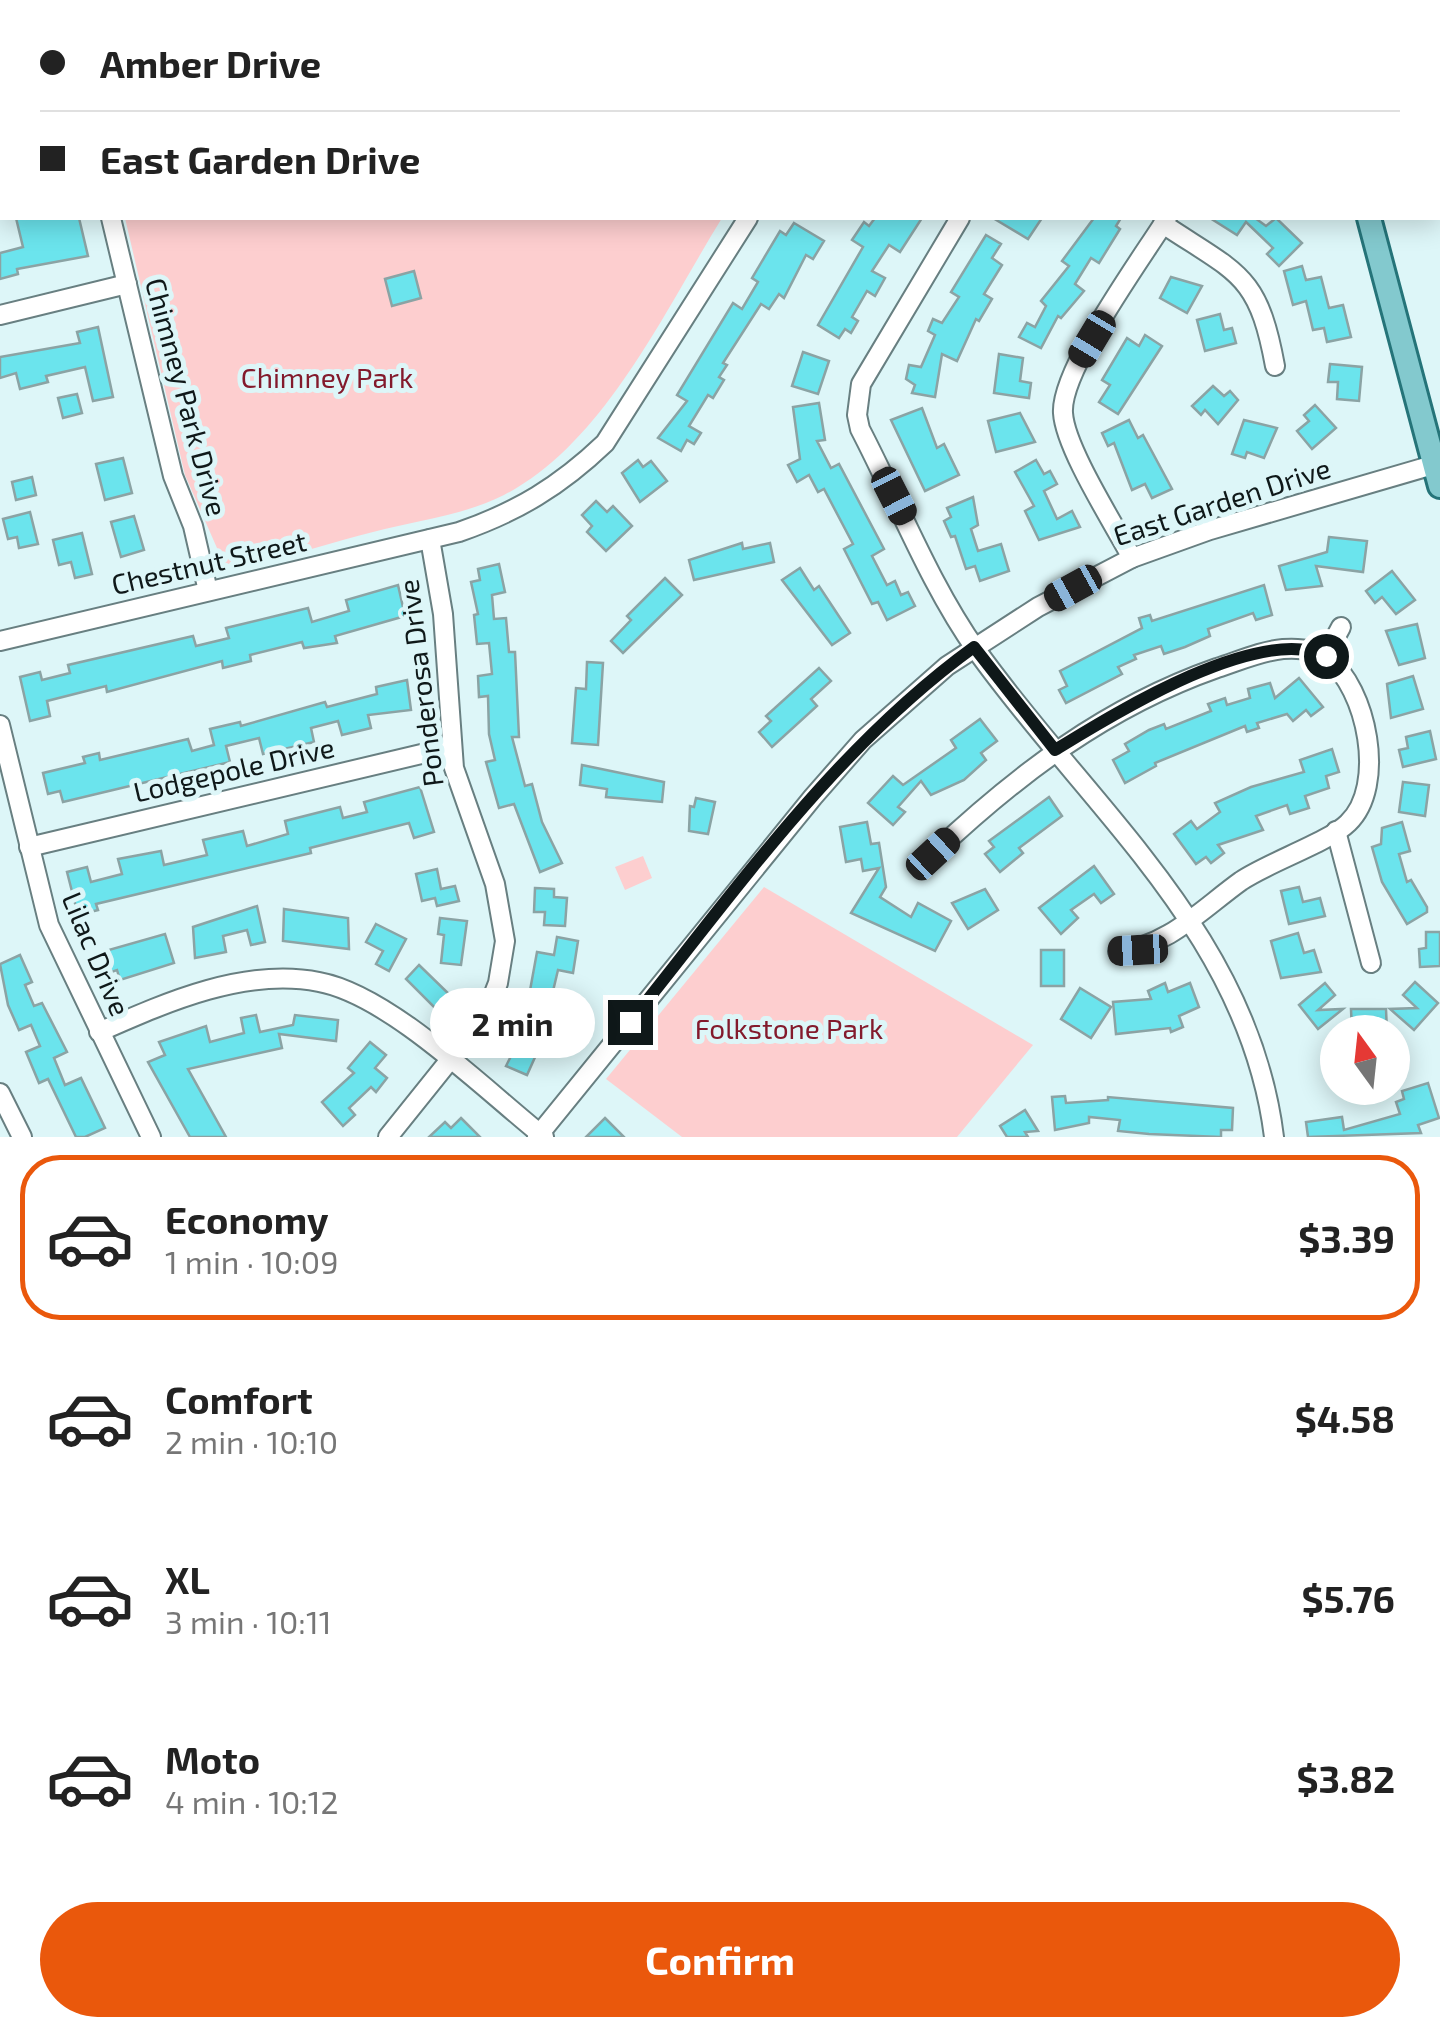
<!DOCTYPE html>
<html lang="en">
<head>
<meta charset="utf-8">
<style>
  :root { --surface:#fff; --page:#f6f6f6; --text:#222; --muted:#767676; --line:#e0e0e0; --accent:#ea580c }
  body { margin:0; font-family:"Exo 2",sans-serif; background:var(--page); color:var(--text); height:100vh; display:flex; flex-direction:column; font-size:38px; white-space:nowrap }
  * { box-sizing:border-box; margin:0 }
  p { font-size:32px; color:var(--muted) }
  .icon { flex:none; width:55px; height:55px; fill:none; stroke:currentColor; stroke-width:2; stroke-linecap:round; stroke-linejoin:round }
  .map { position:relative; height:1137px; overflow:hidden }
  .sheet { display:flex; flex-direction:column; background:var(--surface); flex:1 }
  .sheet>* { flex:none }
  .banner { position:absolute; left:0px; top:0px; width:1440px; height:220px; box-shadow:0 5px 25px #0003; display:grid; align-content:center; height:220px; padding:0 40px; background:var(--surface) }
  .needle { width:65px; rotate:345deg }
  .controls { position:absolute; left:1320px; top:1015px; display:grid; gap:20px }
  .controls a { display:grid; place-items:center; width:90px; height:90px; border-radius:50%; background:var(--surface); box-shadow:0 5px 25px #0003; font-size:50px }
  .end { position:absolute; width:45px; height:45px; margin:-22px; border:12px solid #0f1819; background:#fff; box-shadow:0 0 0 5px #fff }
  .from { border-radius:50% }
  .bubble { position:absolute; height:70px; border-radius:35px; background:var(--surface); box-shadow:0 5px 25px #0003; font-size:32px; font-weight:700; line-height:70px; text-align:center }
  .car { position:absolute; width:30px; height:60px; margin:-30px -15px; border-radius:12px; box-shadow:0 0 8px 2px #0007; background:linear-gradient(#222 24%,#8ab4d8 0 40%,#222 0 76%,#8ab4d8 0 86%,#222 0) }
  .banner b { display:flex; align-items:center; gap:35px; height:95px; font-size:38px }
  .banner b+b { border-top:2px solid var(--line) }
  .banner i { width:25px; height:25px; background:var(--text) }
  ul { padding:18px 0 0; list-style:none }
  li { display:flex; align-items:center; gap:30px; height:165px; margin:0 20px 15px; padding:0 20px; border:5px solid transparent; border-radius:40px }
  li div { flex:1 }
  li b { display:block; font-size:38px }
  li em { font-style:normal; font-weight:700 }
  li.on { border-color:var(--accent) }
  li>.icon { width:90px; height:90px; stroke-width:1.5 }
  .cta { display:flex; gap:20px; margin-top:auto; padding:20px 40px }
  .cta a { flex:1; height:115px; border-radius:60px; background:var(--accent); color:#fff; font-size:40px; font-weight:700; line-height:115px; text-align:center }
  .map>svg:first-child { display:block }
</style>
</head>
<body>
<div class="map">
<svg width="1440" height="1137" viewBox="0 0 1440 1137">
  <rect width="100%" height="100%" fill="#ddf6f8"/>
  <g fill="#fdcecf">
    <path d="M73,0H614L616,2H74Z"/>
    <path d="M125,218H722C665,310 604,444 504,495C465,515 415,521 373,532C325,544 274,563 224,564L185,475Z"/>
    <path d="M643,856L652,878L625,890L615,867Z"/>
    <path d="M764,887L1033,1045L957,1137H682L606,1079Z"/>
  </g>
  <g fill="#6be4ed" stroke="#8ba3a4" stroke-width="2.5">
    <path d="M16,218H79L88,256L17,269L18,274L0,279V253L23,247Z"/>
    <path d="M875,218H922L900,252L889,245L872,271L885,278L875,296L867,291L852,317L858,321L851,333L845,329L839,338L818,325L863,247L852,240L864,222L869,226Z"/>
    <path d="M993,218H1042L1028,239Z"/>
    <path d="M1094,218H1121L1116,226L1120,229L1099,263L1091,258L1075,284L1084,291L1061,318L1058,316L1041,348L1019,337L1027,323L1035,327L1046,306L1041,301L1069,266L1062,261Z"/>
    <path d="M1210,218H1255L1266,226L1276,218L1302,243L1279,266L1267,254L1273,248L1246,222L1237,235Z"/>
    <path d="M794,223L824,241L813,259L806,255L784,298L779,294L769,309L761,304L723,363L727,365L719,377L724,380L713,398L708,395L689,426L701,433L694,444L687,440L681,451L658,438L687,401L677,395L733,303L742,309L758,282L752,278L780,231L786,235Z"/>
    <path d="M986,235L1001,244L992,258L1002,265L984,294L992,299L979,321L976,319L957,361L942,354L935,397L912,393L915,385L906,379L909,365L921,367L935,335L928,331L933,319L942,323L959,297L951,292Z"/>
    <path d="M1302,266L1306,280L1321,277L1329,308L1343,305L1351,337L1327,342L1324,328L1313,330L1306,301L1293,305L1284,271Z"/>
    <path d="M414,271L421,298L392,306L385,279Z"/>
    <path d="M1171,277L1202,286L1187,313L1160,298Z"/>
    <path d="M1220,314L1224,330L1232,328L1236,343L1205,351L1197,320Z"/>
    <path d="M98,327L113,397L93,401L85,367L46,376L48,382L20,389L16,373L0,378V357L80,343L77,332Z"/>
    <path d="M1145,335L1162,346L1118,414L1099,402L1110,385L1102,380L1127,338L1139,346Z"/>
    <path d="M803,352L829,361L818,394L792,386Z"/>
    <path d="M999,354L1023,358L1020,381L1031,383L1029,398L994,393Z"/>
    <path d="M1330,364L1362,367L1359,401L1337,399L1338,382H1328Z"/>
    <path d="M1213,386L1224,396L1230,391L1238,400L1218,424L1205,410L1201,415L1192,406Z"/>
    <path d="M77,394L82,413L63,418L58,398Z"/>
    <path d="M819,403L825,440L817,441L831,468L839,464L884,549L872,556L887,585L895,581L901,595L908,592L915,606L887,620L878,602L872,604L844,549L853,544L824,489L818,492L809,475L797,482L788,465L800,459L793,407Z"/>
    <path d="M1315,405L1336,428L1312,449L1297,431L1309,421L1304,415Z"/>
    <path d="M922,408L937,448L944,444L959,475L925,491L891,420Z"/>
    <path d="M1020,413L1035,442L996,452L988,421Z"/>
    <path d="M1129,420L1138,438L1143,435L1172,489L1152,498L1145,484L1132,490L1114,443L1108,446L1102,433Z"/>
    <path d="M1244,420L1277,428L1264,458L1247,452L1245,458L1232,454Z"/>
    <path d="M123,458L132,493L105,500L96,464Z"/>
    <path d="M638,460L643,467L651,461L667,481L640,502L622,473Z"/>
    <path d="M1036,460L1044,474L1050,471L1057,484L1044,491L1057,519L1072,511L1080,527L1039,540L1025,511L1034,506L1015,472Z"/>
    <path d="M32,477L36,495L16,500L12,482Z"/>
    <path d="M973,497L978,525L971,529L978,551L1001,544L1009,571L980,581L975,566L966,569L955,536L951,537L944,521L951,517L947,508Z"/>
    <path d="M596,501L607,512L613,506L632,526L606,551L587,532L592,526L582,515Z"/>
    <path d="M30,512L38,544L19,548L17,537L8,539L3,519Z"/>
    <path d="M134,516L144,550L121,557L111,522Z"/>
    <path d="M82,533L92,574L75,578L71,562L59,565L53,540Z"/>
    <path d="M1329,537L1367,541L1363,572L1316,566L1322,586L1286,590L1279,566L1327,552Z"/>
    <path d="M742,543L743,549L770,543L774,562L694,580L689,560Z"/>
    <path d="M499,564L505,592L492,595L494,619L506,618L509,652H515L519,737H512L525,786L532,784L542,822L562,863L540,872L514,804L499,808L486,762L495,760L489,734L488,696L479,697L478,676L492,674L489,643L477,644L474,615L478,614L471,582L480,580L478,569Z"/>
    <path d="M800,568L814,590L819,586L850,633L832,645L782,580Z"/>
    <path d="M1392,571L1415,600L1396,614L1382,597L1375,603L1366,591Z"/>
    <path d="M665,578L682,595L623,653L611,641L631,620L627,616Z"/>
    <path d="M398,585L405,616L335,636L337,643L304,648L302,642L250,655L251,661L223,668L222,661L107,692L106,686L47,701L50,716L30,721L20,677L40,672L42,680L70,673L68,665L193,636L196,646L229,638L226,628L308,608L312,622L349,611L346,600Z"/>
    <path d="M1264,585L1272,615L1256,620L1253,613L1208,629L1210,636L1185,647L1164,654L1161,646L1134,655L1136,659L1118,667L1122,674L1066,703L1059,690L1067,686L1060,671L1142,628L1139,618L1150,615L1152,621Z"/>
    <path d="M1417,624L1425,658L1399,665L1386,631Z"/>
    <path d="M587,662L603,663L598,745L572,743L576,688L586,689Z"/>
    <path d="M819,668L831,681L811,699L817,706L772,747L759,732L771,721L766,716Z"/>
    <path d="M1413,676L1423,709L1391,718L1387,684Z"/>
    <path d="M1299,678L1323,707L1311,716L1306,710L1293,721L1287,714L1257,723L1259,728L1247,732L1245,726L1155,763L1156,766L1125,783L1113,760L1129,751L1125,744L1149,730L1164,724L1166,729L1211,711L1208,704L1225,698L1227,705L1250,698L1248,689L1270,683L1275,698Z"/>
    <path d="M407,680L411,710L368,715L371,728L342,735L338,721L311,728L314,742L263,754L259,738L226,746L230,762L63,802L60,791L48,794L43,773L85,763L83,757L99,753L100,760L188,739L192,751L214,745L210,729L240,722L241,726L325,702L327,707L377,694L376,687Z"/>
    <path d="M980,719L997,741L981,753L986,760L964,780L931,795L921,781L898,807L905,812L893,825L868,803L893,776L903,785L956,748L951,740Z"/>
    <path d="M1430,731L1436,759L1403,767L1399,750L1408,748L1406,737Z"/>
    <path d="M1332,749L1339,772L1326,776L1329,788L1305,796L1309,808L1290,814L1287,805L1256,816L1263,830L1218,845L1224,853L1211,863L1206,857L1196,864L1174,834L1191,821L1197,829L1220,812L1215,803L1251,787L1304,772L1300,760Z"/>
    <path d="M582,765L664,782L662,802L606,797L607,789L580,785Z"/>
    <path d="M1403,782L1429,785L1425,816L1399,812Z"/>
    <path d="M420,787L434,832L414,838L409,823L310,848L311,853L96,904L98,910L78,915L67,872L87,867L91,882L122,874L118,859L161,851L164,865L207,855L203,840L243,831L247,846L288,834L285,821L340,807L343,818L367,812L364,802Z"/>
    <path d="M1049,797L1062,816L1019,848L1023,853L1000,872L985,854L994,847L989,841Z"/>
    <path d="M696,798L715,802L708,834L689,831L690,806L694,807Z"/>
    <path d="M867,822L871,844L879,843L886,887L880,897L911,917L918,903L951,921L935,951L851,913L879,868L863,871L861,859L846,862L840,827Z"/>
    <path d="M1402,822L1410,851L1399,854L1407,882L1411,880L1427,907V912L1407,924L1382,882L1372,847L1381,844L1382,828Z"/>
    <path d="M1094,866L1114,894L1101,903L1094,894L1071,910L1078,918L1061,934L1039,908Z"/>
    <path d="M437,869L441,889L455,886L459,901L437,906L435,898L422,901L416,874Z"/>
    <path d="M1299,887L1303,902L1320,898L1325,916L1289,924L1281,891Z"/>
    <path d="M535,888L554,889V897L567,898L565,926L544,925L545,912H534Z"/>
    <path d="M985,889L998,910L968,929L952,903Z"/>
    <path d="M257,906L265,942L251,945L247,930L223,936L226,952L195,958L193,927Z"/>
    <path d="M284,909L348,918L349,949L283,941Z"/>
    <path d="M440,918L467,921L461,965L441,963L444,935L438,934Z"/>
    <path d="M376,924L406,939L389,971L376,964L383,951L366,942Z"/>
    <path d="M1426,932H1440V966L1420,967L1419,949L1426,948Z"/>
    <path d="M1298,933L1304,953L1314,950L1321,972L1281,978L1271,941Z"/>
    <path d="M165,934L174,963L120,980L117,970L105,974L98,953Z"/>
    <path d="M557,937L578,941L573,973L558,970L540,1046L527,1075L506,1066L512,1054L503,1050L510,1035L521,1040L537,952L554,955Z"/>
    <rect x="1041" y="950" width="23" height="36"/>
    <path d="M20,955L32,982L25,985L34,1006L42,1003L67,1052L54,1058L65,1085L81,1078L105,1128L85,1137H76L48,1079L39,1083L26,1052L40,1046L31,1025L19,1030L8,1005L0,964Z"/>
    <path d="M419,965L452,997L438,1011L406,979Z"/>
    <path d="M1415,982L1438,1003L1414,1030L1390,1009L1417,1008L1403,995Z"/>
    <path d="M1165,983L1168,992L1190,983L1199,1007L1179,1016L1183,1027L1171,1032L1170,1028L1116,1034L1113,1002L1151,999L1148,991Z"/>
    <path d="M1325,983L1335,995L1318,1010L1343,1009L1318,1029L1299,1005Z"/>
    <path d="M1080,988L1111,1007L1091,1038L1061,1019Z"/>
    <path d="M1351,1009H1386L1387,1032H1352Z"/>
    <path d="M256,1015L260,1032L293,1025L295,1015L338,1020L336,1041L279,1034L282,1048L188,1069L226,1137H190L148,1062L165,1055L159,1042L206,1026L210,1042L244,1033L241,1018Z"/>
    <path d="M370,1042L386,1055L375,1068L387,1078L376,1092L371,1087L349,1108L355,1115L343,1126L322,1102L354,1073L348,1068Z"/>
    <path d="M1428,1083L1439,1118L1418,1125L1421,1133L1308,1137L1306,1122L1342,1117L1344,1130L1400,1114L1396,1102L1404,1099L1402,1091Z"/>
    <path d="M1065,1096L1066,1103L1108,1100V1097L1233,1108L1232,1130H1221V1137L1149,1134L1118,1131L1120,1120L1089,1117V1123L1055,1130L1052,1097Z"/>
    <path d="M1025,1110L1038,1131L1025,1132L1028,1137H1007L1000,1126Z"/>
    <path d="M461,1118L480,1137H429L445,1122L451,1128Z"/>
    <path d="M605,1118L624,1137H586Z"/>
  </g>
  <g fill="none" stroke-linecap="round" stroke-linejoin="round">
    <defs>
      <g id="minor">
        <path d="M60,0L61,2"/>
        <path d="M1175,0L1176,2"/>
        <path d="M897,2L900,0"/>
        <path d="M111,218L173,476L193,526L208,591"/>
        <path d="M960,218L861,384L857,415L860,429C898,502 930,585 977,651C1090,809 1249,934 1274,1137"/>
        <path d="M1163,224C1238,274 1258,273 1275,366"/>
        <path d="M0,315L127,284"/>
        <path d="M1132,558C1114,524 1065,448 1063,413C1060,370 1142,258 1167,218"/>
        <path d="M0,641L459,532C517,512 560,486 605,443L748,218"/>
        <path d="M1325,657L1341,627"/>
        <path d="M0,725L49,925L151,1137"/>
        <path d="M1336,831L1371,963"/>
        <path d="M29,847L451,747"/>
        <path d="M933,854C1018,774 1106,707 1217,668C1239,661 1261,651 1283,649C1298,648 1315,649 1327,658C1367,688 1387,786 1348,823C1329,842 1269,862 1241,881C1202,909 1166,948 1118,951"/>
        <path d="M99,1032C165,1003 245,967 319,982C390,995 486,1091 544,1137"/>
        <path d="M0,1093L22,1137"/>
        <path d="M388,1137L485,1016L498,983L505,941L495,884L454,768L443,614L430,539"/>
        <path d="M537,1137L813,797L863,740L947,666L1038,607L1132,558L1210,530L1440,463"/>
      </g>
      <g id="major">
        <path d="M1312,0V2"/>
        <path d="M1369,218L1440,486"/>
      </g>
    </defs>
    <use href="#minor" stroke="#687f81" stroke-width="22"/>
    <use href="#major" stroke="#257479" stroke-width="28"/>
    <use href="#minor" stroke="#fff" stroke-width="18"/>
    <use href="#major" stroke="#83c9ce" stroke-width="22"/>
  </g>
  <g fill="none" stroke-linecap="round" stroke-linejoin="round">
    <path stroke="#0f1819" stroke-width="12" d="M630,1022C736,890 836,747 974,647L1055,750C1112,715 1259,623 1326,656"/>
  </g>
  <g text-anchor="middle" stroke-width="10" stroke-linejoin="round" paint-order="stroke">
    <g font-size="28" fill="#831a2c" stroke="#ddf6f8">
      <text x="327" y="388">Chimney Park</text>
      <text x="789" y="1039">Folkstone Park</text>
    </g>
    <g font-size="28" fill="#0f1819" stroke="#ddf6f8">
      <text transform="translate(186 397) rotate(75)" y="10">Chimney Park Drive</text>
      <text transform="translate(1222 502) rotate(-18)" y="10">East Garden Drive</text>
      <text transform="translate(209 563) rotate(-13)" y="10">Chestnut Street</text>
      <text transform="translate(421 683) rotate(-97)" y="10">Ponderosa Drive</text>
      <text transform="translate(234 770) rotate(-13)" y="10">Lodgepole Drive</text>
      <text transform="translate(96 954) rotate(67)" y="10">Lilac Drive</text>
    </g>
  </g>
</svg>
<div class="controls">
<a><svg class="needle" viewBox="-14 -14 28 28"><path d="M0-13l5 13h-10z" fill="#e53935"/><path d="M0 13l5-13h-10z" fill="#767676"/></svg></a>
</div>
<i class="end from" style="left:1326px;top:656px"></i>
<i class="end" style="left:630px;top:1022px"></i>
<div class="bubble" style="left:430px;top:988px;width:165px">2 min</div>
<i class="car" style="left:1092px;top:339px;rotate:211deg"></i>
<i class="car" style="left:894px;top:496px;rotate:153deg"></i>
<i class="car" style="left:1073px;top:588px;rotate:241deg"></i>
<i class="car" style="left:933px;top:854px;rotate:47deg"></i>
<i class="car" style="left:1138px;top:950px;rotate:267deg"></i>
<div class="banner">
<b><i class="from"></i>Amber Drive</b>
<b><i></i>East Garden Drive</b>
</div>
</div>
<section class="sheet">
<ul>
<li class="on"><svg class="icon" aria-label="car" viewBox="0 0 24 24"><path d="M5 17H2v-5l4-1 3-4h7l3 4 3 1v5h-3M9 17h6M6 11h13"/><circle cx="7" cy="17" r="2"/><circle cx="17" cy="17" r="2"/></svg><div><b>Economy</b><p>1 min · 10:09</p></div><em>$3.39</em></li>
<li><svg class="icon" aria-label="car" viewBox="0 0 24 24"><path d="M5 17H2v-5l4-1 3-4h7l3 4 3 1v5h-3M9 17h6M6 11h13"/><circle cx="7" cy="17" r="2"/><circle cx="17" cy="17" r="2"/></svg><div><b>Comfort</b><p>2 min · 10:10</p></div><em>$4.58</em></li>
<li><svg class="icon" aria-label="car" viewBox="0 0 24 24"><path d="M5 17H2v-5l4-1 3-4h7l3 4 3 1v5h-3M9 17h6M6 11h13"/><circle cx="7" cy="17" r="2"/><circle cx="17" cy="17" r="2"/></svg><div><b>XL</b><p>3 min · 10:11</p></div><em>$5.76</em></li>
<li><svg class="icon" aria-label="car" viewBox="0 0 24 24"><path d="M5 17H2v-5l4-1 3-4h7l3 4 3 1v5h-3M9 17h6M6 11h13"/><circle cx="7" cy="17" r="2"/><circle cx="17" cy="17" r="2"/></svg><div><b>Moto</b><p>4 min · 10:12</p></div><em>$3.82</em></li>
</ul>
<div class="cta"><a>Confirm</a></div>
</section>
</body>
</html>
